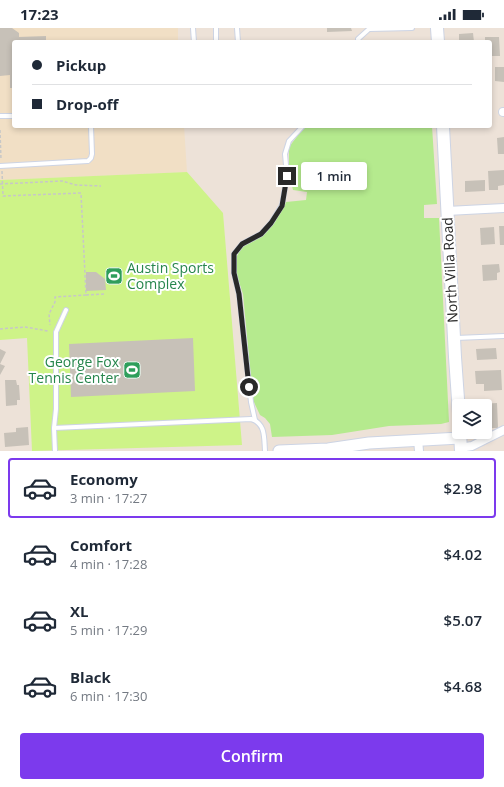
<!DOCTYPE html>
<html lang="en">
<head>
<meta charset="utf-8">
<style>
  :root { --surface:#fff; --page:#f6f6f7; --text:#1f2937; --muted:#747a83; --line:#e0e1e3; --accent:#7c3aed }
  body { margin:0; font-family:"Open Sans",sans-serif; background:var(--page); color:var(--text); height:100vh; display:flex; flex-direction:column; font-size:15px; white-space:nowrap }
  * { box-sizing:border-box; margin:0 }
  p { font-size:13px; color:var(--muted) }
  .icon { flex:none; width:22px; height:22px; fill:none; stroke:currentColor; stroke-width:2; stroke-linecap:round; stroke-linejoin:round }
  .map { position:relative; height:423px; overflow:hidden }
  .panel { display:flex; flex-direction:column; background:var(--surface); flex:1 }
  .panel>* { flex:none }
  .hud { position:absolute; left:12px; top:12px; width:480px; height:88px; border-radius:4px; box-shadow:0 2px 6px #0003; display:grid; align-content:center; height:88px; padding:0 20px; background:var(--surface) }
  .controls { position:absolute; left:452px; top:371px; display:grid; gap:8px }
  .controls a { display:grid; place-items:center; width:40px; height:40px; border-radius:4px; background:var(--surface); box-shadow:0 2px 6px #0003; font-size:20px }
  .end { position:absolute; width:18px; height:18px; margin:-9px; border:5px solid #292929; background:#fff; box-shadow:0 0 0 2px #fff }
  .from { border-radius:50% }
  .bubble { position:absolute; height:28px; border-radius:4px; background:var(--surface); box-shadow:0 2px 6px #0003; font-size:13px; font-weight:600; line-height:28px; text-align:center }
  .hud b { display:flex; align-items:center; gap:14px; height:38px; font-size:15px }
  .hud b+b { border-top:1px solid var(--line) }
  .hud i { width:10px; height:10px; background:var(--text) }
  ul { padding:7px 0 0; list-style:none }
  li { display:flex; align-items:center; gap:12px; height:60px; margin:0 8px 6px; padding:0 12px; border:2px solid transparent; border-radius:4px }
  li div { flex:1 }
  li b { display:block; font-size:15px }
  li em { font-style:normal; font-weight:600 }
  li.selected { border-color:var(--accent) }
  li>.icon { width:36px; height:36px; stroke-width:1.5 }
  .button { display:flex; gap:8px; margin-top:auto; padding:8px 20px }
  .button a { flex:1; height:46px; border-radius:4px; background:var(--accent); color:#fff; font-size:16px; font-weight:600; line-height:46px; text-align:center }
  .status { display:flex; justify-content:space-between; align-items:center; height:28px; padding:0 20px; background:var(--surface); direction:ltr }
  .status svg { height:11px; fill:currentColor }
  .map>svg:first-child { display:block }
</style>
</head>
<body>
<div class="status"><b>17:23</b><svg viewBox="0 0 49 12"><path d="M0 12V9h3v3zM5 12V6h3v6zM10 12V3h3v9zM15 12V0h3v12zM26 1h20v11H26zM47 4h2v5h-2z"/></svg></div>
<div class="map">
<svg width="504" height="423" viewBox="0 0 504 423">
  <rect width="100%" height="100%" fill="#ede2d8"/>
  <path fill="#f1dfc5" d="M0,0H178V14H14V98H184L187,144L0,152Z"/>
  <path fill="#b5ea8e" d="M305,98H432L437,176L424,177V190H439L449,394L441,396L389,398L332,407L272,409L270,396L265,390L260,387L253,372L243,266L236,245V230L242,218L263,206L280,186L286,174L306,172L307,164L293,162L289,146V119Z"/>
  <path fill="#cef388" d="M187,144L223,185L242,417L32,423L27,310L0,312V152Z"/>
  <g fill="#c7c1b8">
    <path d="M0,0H12L19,5V9L46,8V14H14V60H10V47L0,48Z"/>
    <path d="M327,0H351L352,3L327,4Z"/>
    <path d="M473,5L474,14H459V6Z"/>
    <path d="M485,9H499L500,28H490V14H485Z"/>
    <path d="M495,39H504V54L495,53Z"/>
    <path d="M504,109V126H498L497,110Z"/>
    <path d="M504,142V157L498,158V162H489L488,143Z"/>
    <path d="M485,152V163L465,164V153Z"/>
    <path d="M499,198H504V217H500Z"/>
    <path d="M494,199L495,216L481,217L480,200Z"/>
    <path d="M499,236L500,244L497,245V252L483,253L482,237Z"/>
    <path d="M86,244H96L105,251L106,262L86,263Z"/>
    <path d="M193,310L195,363L71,369L69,316Z"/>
    <path d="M496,320L497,331L477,332L476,321Z"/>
    <path d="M0,321L6,324L0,336L5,338L0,347Z"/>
    <path d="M501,342L502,362L484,363V356H476L475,343Z"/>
    <path d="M5,352H16L17,357H19L20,372H17V377L6,378Z"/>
    <path d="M497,375L498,400H485V378H478V376Z"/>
    <path d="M28,399L29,417L5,419L4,405L16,404V400Z"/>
  </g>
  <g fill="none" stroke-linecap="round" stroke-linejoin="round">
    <defs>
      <g id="service">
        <path d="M193,0L194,14"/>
        <path d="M216,0V14"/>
        <path d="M237,0L238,14"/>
        <path d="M359,14L358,11L369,1L412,0"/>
        <path d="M0,88H14"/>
        <path d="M0,138L88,133L91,130L92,126L91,98"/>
        <path d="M456,310L504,308"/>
        <path d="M255,392L251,374L239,266L234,245V226L242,216L261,206L271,195L282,177L287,148L285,126L289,113L303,98"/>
        <path d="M54,400L251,391C266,395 264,411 265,423"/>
        <path d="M55,423L54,400L56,381V304L66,282"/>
      </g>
      <g id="minor">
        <path d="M503,84H504"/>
        <path d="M447,183L504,180"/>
        <path d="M418,411L419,423"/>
        <path d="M460,420L472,418L504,402"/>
      </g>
      <path id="tertiary" d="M279,423L328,421L369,415L460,410"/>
      <g id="secondary">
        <path d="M437,0L438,14"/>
        <path d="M443,98L455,329L459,385"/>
        <path d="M460,404L461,423"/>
      </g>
    </defs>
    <use href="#service" stroke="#cdd4e4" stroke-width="6"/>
    <use href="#minor" stroke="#cdd4e4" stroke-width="10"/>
    <use href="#tertiary" stroke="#cdd4e4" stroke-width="13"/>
    <use href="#secondary" stroke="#cdd4e4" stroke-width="14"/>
    <g stroke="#c7c7c7" stroke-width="1.5" stroke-dasharray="3 2" stroke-linecap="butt">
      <path d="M0,102L1,132"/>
      <path d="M2,143L3,168L81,165L86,267L55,269V274L49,286L50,297"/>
      <path d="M0,156L62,153L76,157L101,158"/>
      <path d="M86,267L104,266"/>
      <path d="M0,301L25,299L48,303"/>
    </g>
    <use href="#service" stroke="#fff" stroke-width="4"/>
    <use href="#minor" stroke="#fff" stroke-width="8"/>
    <use href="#tertiary" stroke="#fff" stroke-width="11"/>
    <use href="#secondary" stroke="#fff" stroke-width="12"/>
  </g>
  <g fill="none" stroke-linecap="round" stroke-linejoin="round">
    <path stroke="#292929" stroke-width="5" d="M249,359L239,266L234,245V226L242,216L261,206L271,195L282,178L287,148"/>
  </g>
  <defs>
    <symbol id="stadium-square" viewBox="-11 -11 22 22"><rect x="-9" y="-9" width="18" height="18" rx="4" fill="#2e9e5b" stroke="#fff"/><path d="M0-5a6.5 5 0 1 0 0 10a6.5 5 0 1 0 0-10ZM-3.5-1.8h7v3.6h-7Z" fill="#fff"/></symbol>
  </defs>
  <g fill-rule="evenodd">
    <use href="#stadium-square" x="104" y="238" width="20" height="20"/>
    <use href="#stadium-square" x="122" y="332" width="20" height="20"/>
  </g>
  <g text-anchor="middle" stroke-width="4" stroke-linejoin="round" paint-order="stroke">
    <g font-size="14" fill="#27864d" stroke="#fff" text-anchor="start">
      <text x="127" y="245">Austin Sports<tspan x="127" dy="16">Complex</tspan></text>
      <text x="119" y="339" text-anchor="end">George Fox<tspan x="119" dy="16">Tennis Center</tspan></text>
    </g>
    <g font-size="14" fill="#292929" stroke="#fff">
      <text transform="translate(450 242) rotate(-93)" y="5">North Villa Road</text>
    </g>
  </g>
</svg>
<div class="controls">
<a><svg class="icon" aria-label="layers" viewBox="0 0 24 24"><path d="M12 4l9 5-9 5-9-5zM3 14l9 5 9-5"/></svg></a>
</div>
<i class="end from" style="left:249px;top:359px"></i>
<i class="end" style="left:287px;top:148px"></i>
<div class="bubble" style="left:301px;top:134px;width:66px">1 min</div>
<div class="hud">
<b><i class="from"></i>Pickup</b>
<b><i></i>Drop-off</b>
</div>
</div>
<section class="panel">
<ul>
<li class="selected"><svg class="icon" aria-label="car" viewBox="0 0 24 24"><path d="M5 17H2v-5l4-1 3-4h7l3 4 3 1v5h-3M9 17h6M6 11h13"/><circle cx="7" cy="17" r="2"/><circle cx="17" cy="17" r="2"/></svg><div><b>Economy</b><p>3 min · 17:27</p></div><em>$2.98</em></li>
<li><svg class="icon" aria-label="car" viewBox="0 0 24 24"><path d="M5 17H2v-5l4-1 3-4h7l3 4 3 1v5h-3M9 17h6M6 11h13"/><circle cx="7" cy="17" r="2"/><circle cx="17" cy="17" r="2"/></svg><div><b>Comfort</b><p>4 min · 17:28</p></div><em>$4.02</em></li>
<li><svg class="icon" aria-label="car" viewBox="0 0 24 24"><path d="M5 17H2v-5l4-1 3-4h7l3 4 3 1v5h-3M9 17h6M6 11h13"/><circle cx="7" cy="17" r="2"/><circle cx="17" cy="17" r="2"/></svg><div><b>XL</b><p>5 min · 17:29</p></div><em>$5.07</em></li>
<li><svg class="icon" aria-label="car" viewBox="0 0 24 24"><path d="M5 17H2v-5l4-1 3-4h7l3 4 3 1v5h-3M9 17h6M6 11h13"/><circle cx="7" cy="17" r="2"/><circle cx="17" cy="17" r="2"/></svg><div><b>Black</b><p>6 min · 17:30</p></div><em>$4.68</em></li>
</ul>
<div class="button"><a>Confirm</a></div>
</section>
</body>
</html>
